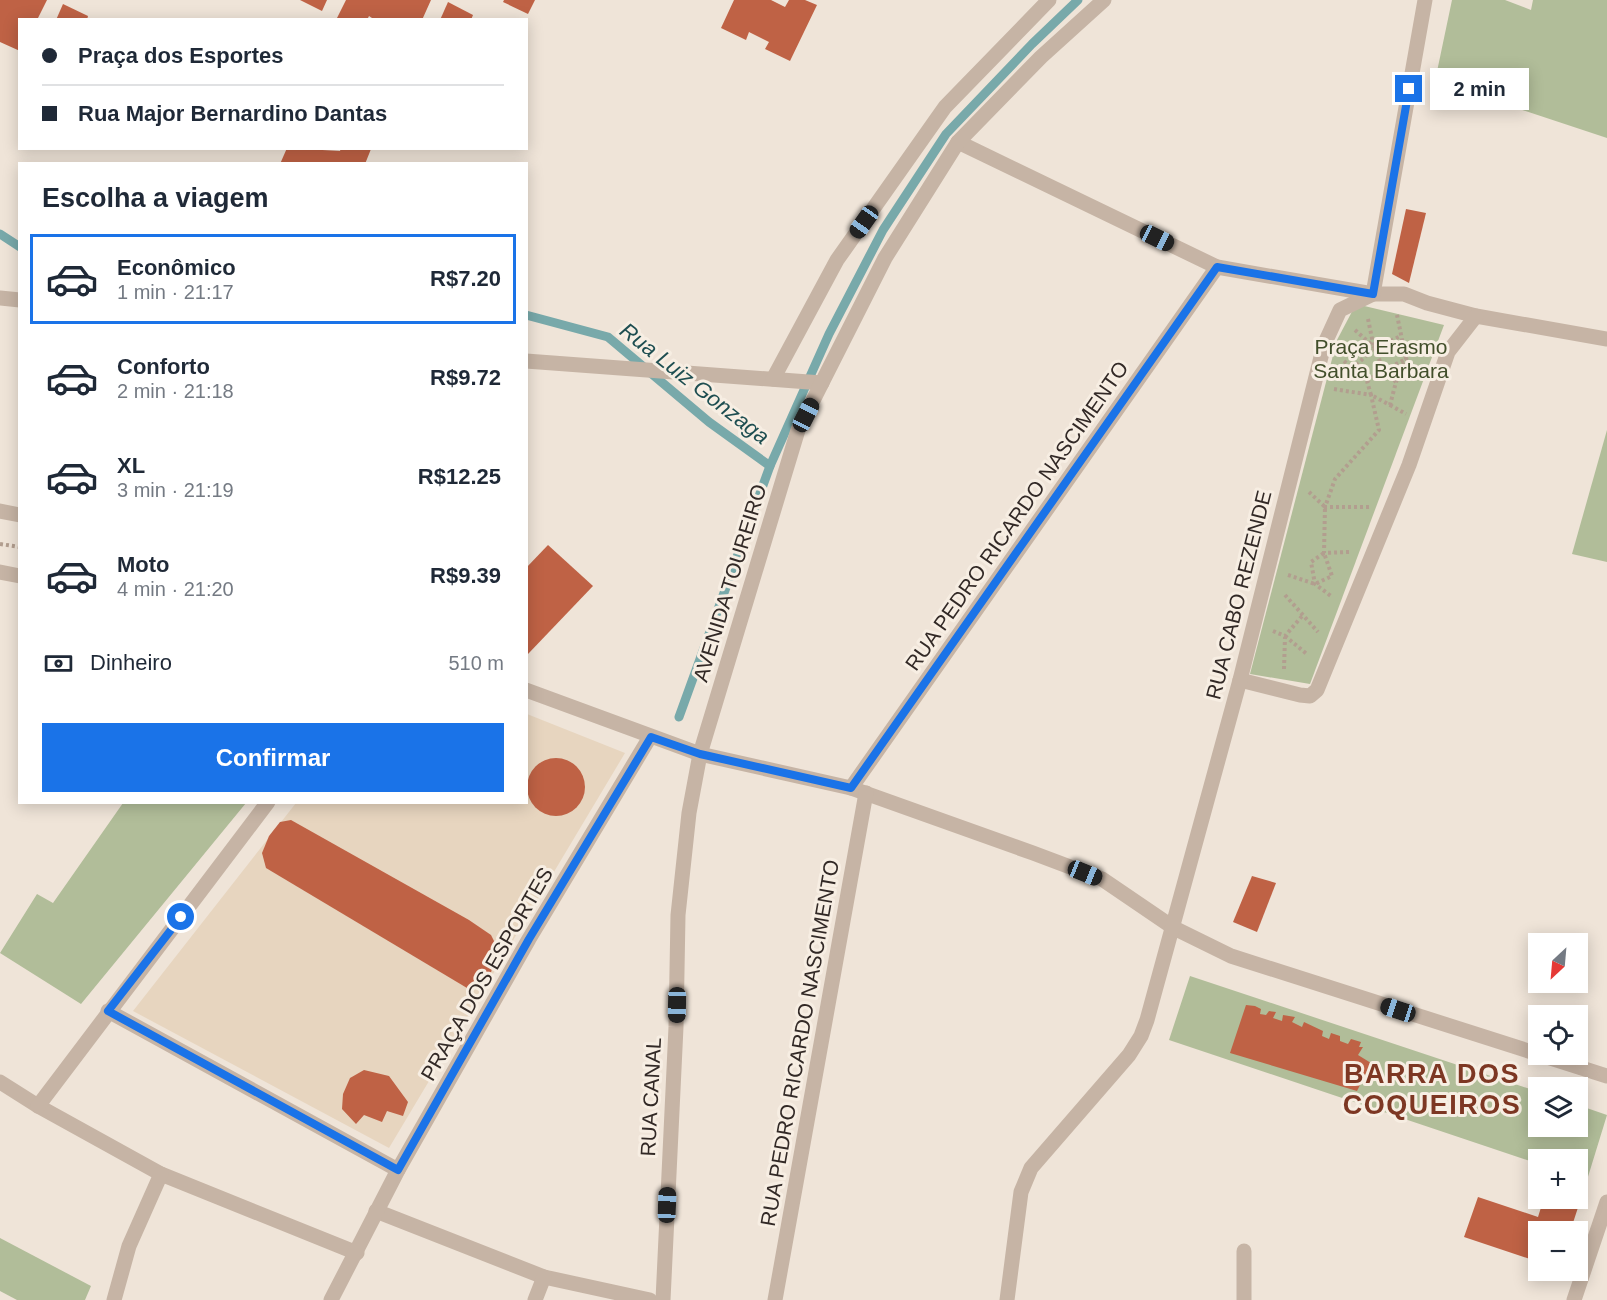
<!DOCTYPE html>
<html lang="pt">
<head>
<meta charset="utf-8">
<style>
  :root { --surface:#fff; --page:#f6f6f7; --text:#1f2937; --muted:#747a83; --line:#e0e1e3; --accent:#1a73e8 }
  body { margin:0; font-family:Arial,sans-serif; background:var(--page); color:var(--text); height:100vh; display:flex; flex-direction:column; font-size:22px; white-space:nowrap }
  * { box-sizing:border-box; margin:0 }
  p { font-size:20px; color:var(--muted) }
  .icon { flex:none; width:33px; height:33px; fill:none; stroke:currentColor; stroke-width:2; stroke-linecap:round; stroke-linejoin:round }
  .map { position:relative; flex:1; overflow:hidden }
  .drawer { position:absolute; left:18px; top:162px; width:510px; height:642px; display:flex; flex-direction:column; background:var(--surface); border-radius:0px; box-shadow:0 3px 15px #0003 }
  .drawer>* { flex:none }
  .hud { position:absolute; left:18px; top:18px; width:510px; height:132px; border-radius:0px; box-shadow:0 3px 15px #0003; display:grid; align-content:center; height:132px; padding:0 24px; background:var(--surface) }
  .needle { width:39px; rotate:206deg }
  .controls { position:absolute; left:1528px; top:933px; display:grid; gap:12px }
  .controls a { display:grid; place-items:center; width:60px; height:60px; border-radius:0px; background:var(--surface); box-shadow:0 3px 15px #0003; font-size:30px }
  .end { position:absolute; width:27px; height:27px; margin:-14px; border:8px solid #1a73e8; background:#fff; box-shadow:0 0 0 3px #fff }
  .from { border-radius:50% }
  .bubble { position:absolute; height:42px; border-radius:0px; background:var(--surface); box-shadow:0 3px 15px #0003; font-size:20px; font-weight:600; line-height:42px; text-align:center }
  .car { position:absolute; width:18px; height:36px; margin:-18px -9px; border-radius:8px; box-shadow:0 0 4px 2px #0007; background:linear-gradient(#222 24%,#8ab4d8 0 40%,#222 0 76%,#8ab4d8 0 86%,#222 0) }
  .hud b { display:flex; align-items:center; gap:21px; height:57px; font-size:22px }
  .hud b+b { border-top:2px solid var(--line) }
  .hud i { width:15px; height:15px; background:var(--text) }
  ul { padding:0; list-style:none }
  li { display:flex; align-items:center; gap:18px; height:90px; margin:0 12px 9px; padding:0 12px; border:3px solid transparent; border-radius:0px }
  li div { flex:1 }
  li b { display:block; font-size:22px }
  li em { font-style:normal; font-weight:600 }
  li.active { border-color:var(--accent) }
  li>.icon { width:54px; height:54px; stroke-width:1.5 }
  h2 { padding:0 24px; font-size:27px; line-height:72px }
  .pay { display:flex; align-items:center; gap:15px; height:66px; padding:0 24px; font-size:22px }
  .pay p { margin-inline-start:auto }
  .cta { display:flex; gap:12px; margin-top:auto; padding:12px 24px }
  .cta a { flex:1; height:69px; border-radius:0px; background:var(--accent); color:#fff; font-size:24px; font-weight:600; line-height:69px; text-align:center }
  .map>svg:first-child { display:block }
</style>
</head>
<body>
<div class="map">
<svg width="1607" height="1300" viewBox="0 0 1607 1300">
  <rect width="100%" height="100%" fill="#efe4d8"/>
  <g fill="#b1bd99">
    <path d="M1452,0H1505L1531,10L1533,0H1607V138L1435,81Z"/>
    <path d="M1356,304L1444,325L1310,684L1250,674L1337,340Z"/>
    <path d="M1607,430V562L1572,554Z"/>
    <path d="M123,803H246L81,1004L0,953L37,894L53,903Z"/>
    <path d="M1190,976L1539,1092V1126H1578V1105L1607,1115L1587,1180L1578,1177V1160H1539V1164L1169,1040Z"/>
    <path d="M0,1238L91,1286L85,1300H17L0,1291Z"/>
  </g>
  <path fill="#e7d5bf" d="M527,714L625,753L389,1148L133,1011L296,803L526,802Z"/>
  <g fill="none" stroke-linecap="round" stroke-linejoin="round">
    <g stroke="#78a9aa" stroke-width="9">
      <path d="M0,234L20,247"/>
      <path d="M526,315L608,337L709,422L770,466"/>
      <path d="M679,717L770,466L829,334L883,230L946,134L1032,44L1078,0"/>
    </g>
  </g>
  <g fill="#bf6245">
    <path d="M0,0H47L37,20H20V51L0,42Z"/>
    <path d="M300,0H327L322,11Z"/>
    <path d="M346,0H431L422,20H375L369,16L367,20H341L337,18Z"/>
    <path d="M504,0H535L528,14L503,2Z"/>
    <path d="M734,0H771L785,7L789,0H805L817,5L790,61L765,49L769,42L749,32L746,40L721,28Z"/>
    <path d="M448,2L473,15L471,20H440Z"/>
    <path d="M63,4L88,16L87,20H56Z"/>
    <path d="M287,148L340,151L341,148L371,149L365,164H280Z"/>
    <path d="M1406,209L1426,213L1409,283L1392,274Z"/>
    <path d="M548,545L593,586L528,654L526,568Z"/>
    <circle cx="556" cy="787" r="29"/>
    <path d="M291,820L469,920L491,935L497,947L490,977L477,986L467,988L266,868L262,853L269,836L280,822Z"/>
    <path d="M1252,876L1276,883L1257,932L1233,922Z"/>
    <path d="M1246,1005L1255,1006L1261,1009L1260,1014L1266,1015L1269,1011L1276,1012L1273,1018L1282,1021L1283,1015L1295,1017L1292,1022L1302,1027L1304,1022L1323,1031L1322,1036L1329,1039L1331,1033L1340,1036V1041L1348,1044L1351,1039L1361,1042L1359,1047H1363L1358,1055L1371,1063L1357,1091L1230,1053Z"/>
    <path d="M364,1070L389,1076L408,1102L403,1116L387,1111L382,1122L364,1115L356,1124L342,1109L343,1094L350,1078Z"/>
    <path d="M1578,1177L1587,1180L1570,1232H1539V1262L1464,1237L1478,1197L1538,1217L1544,1198H1578Z"/>
  </g>
  <g fill="none" stroke-linecap="round" stroke-linejoin="round">
    <g stroke="#b29e8f" stroke-width="4" stroke-dasharray="3 3" stroke-linecap="butt">
      <path d="M1368,319L1374,348"/>
      <path d="M1355,330L1374,347"/>
      <path d="M1374,348L1401,336"/>
      <path d="M1344,361L1367,381L1371,395L1390,405L1396,382L1384,370L1406,359L1397,315"/>
      <path d="M1352,369L1374,348L1384,370L1367,381"/>
      <path d="M1396,382L1406,359L1419,369"/>
      <path d="M1334,389L1371,395L1379,430L1335,479L1325,507H1370"/>
      <path d="M1390,405L1406,414"/>
      <path d="M1309,492L1325,507L1324,553L1349,552"/>
      <path d="M0,544L20,547"/>
      <path d="M1288,575L1315,584L1332,576L1324,553L1311,562L1315,584L1331,596"/>
      <path d="M1285,595L1318,632"/>
      <path d="M1273,631L1285,636L1303,615"/>
      <path d="M1285,636L1308,655"/>
      <path d="M1284,669L1285,637"/>
    </g>
    <g stroke="#c6b4a5" stroke-width="15">
      <path d="M958,142L1217,267L1373,294H1404L1427,303L1476,316L1607,339"/>
      <path d="M0,298L20,300"/>
      <path d="M526,361L822,383"/>
      <path d="M773,379L837,260L945,107L1049,0"/>
      <path d="M0,511L20,515"/>
      <path d="M0,572L20,576"/>
      <path d="M1240,680L1300,695L1310,696L1317,690L1409,465L1448,352L1476,316"/>
      <path d="M526,690L700,754L851,788L1033,853L1102,879L1174,928L1231,956L1607,1076"/>
      <path d="M851,788L1217,267"/>
      <path d="M108,1011L398,1170"/>
      <path d="M0,1082L38,1106L161,1174L357,1253"/>
      <path d="M38,1106L268,802"/>
      <path d="M376,1211L544,1277L650,1300"/>
      <path d="M1244,1251V1300"/>
      <path d="M114,1300L129,1246L161,1174"/>
      <path d="M331,1300L398,1170L529,939L650,737"/>
      <path d="M535,1300L544,1277"/>
      <path d="M663,1300L676,1027L678,915L689,813L700,754L798,430L885,258L958,142L1041,57L1104,0"/>
      <path d="M775,1300L866,793"/>
      <path d="M1007,1300L1021,1192L1031,1168L1129,1055L1141,1036L1147,1020L1240,680L1324,345L1340,310L1373,294L1425,0"/>
      <path d="M1574,1300L1607,1202"/>
    </g>
  </g>
  <g fill="none" stroke-linecap="round" stroke-linejoin="round">
    <path stroke="#1a73e8" stroke-width="8" d="M181,917L108,1011L398,1170L529,939L651,737L700,754L851,788L1217,267L1373,294L1409,89"/>
  </g>
  <g text-anchor="middle" stroke-width="6" stroke-linejoin="round" paint-order="stroke">
    <g font-size="21" fill="#424f2b" stroke="#f7eee3">
      <text x="1381" y="354">Praça Erasmo<tspan x="1381" dy="24">Santa Barbara</tspan></text>
    </g>
    <g font-size="21" fill="#322926" stroke="#f7eee3">
      <text transform="translate(1017 516) rotate(-55)" y="7">RUA PEDRO RICARDO NASCIMENTO</text>
      <text transform="translate(730 583) rotate(-73)" y="7">AVENIDA TOUREIRO</text>
      <text transform="translate(1239 595) rotate(-76)" y="7">RUA CABO REZENDE</text>
      <text transform="translate(487 974) rotate(-60)" y="7">PRAÇA DOS ESPORTES</text>
      <text transform="translate(800 1043) rotate(-80)" y="7">RUA PEDRO RICARDO NASCIMENTO</text>
      <text transform="translate(651 1097) rotate(-87)" y="7">RUA CANAL</text>
    </g>
    <g font-size="22" font-style="italic" fill="#1e4e51" stroke="#f7eee3">
      <text transform="translate(695 383) rotate(38)" y="8">Rua Luiz Gonzaga</text>
    </g>
    <g font-size="27" font-weight="bold" letter-spacing="1.5" fill="#7d3723" stroke="#f7eee3">
      <text x="1432" y="1083">BARRA DOS<tspan x="1432" dy="31">COQUEIROS</tspan></text>
    </g>
  </g>
</svg>
<div class="controls">
<a><svg class="needle" viewBox="-14 -14 28 28"><path d="M0-13l5 13h-10z" fill="#e53935"/><path d="M0 13l5-13h-10z" fill="#747a83"/></svg></a>
<a><svg class="icon" aria-label="locate" viewBox="0 0 24 24"><circle cx="12" cy="12" r="6"/><path d="M12 2v4M12 18v4M2 12h4M18 12h4"/></svg></a>
<a><svg class="icon" aria-label="layers" viewBox="0 0 24 24"><path d="M12 4l9 5-9 5-9-5zM3 14l9 5 9-5"/></svg></a>
<a>+</a>
<a>−</a>
</div>
<i class="end from" style="left:181px;top:917px"></i>
<i class="end" style="left:1409px;top:89px"></i>
<div class="bubble" style="left:1430px;top:68px;width:99px">2 min</div>
<i class="car" style="left:864px;top:222px;rotate:215deg"></i>
<i class="car" style="left:1157px;top:238px;rotate:116deg"></i>
<i class="car" style="left:806px;top:415px;rotate:27deg"></i>
<i class="car" style="left:1085px;top:873px;rotate:112deg"></i>
<i class="car" style="left:677px;top:1005px;rotate:181deg"></i>
<i class="car" style="left:1398px;top:1010px;rotate:288deg"></i>
<i class="car" style="left:667px;top:1205px;rotate:2deg"></i>
<div class="hud">
<b><i class="from"></i>Praça dos Esportes</b>
<b><i></i>Rua Major Bernardino Dantas</b>
</div>
<section class="drawer">
<h2>Escolha a viagem</h2>
<ul>
<li class="active"><svg class="icon" aria-label="car" viewBox="0 0 24 24"><path d="M5 17H2v-5l4-1 3-4h7l3 4 3 1v5h-3M9 17h6M6 11h13"/><circle cx="7" cy="17" r="2"/><circle cx="17" cy="17" r="2"/></svg><div><b>Econômico</b><p>1 min · 21:17</p></div><em>R$7.20</em></li>
<li><svg class="icon" aria-label="car" viewBox="0 0 24 24"><path d="M5 17H2v-5l4-1 3-4h7l3 4 3 1v5h-3M9 17h6M6 11h13"/><circle cx="7" cy="17" r="2"/><circle cx="17" cy="17" r="2"/></svg><div><b>Conforto</b><p>2 min · 21:18</p></div><em>R$9.72</em></li>
<li><svg class="icon" aria-label="car" viewBox="0 0 24 24"><path d="M5 17H2v-5l4-1 3-4h7l3 4 3 1v5h-3M9 17h6M6 11h13"/><circle cx="7" cy="17" r="2"/><circle cx="17" cy="17" r="2"/></svg><div><b>XL</b><p>3 min · 21:19</p></div><em>R$12.25</em></li>
<li><svg class="icon" aria-label="car" viewBox="0 0 24 24"><path d="M5 17H2v-5l4-1 3-4h7l3 4 3 1v5h-3M9 17h6M6 11h13"/><circle cx="7" cy="17" r="2"/><circle cx="17" cy="17" r="2"/></svg><div><b>Moto</b><p>4 min · 21:20</p></div><em>R$9.39</em></li>
</ul>
<div class="pay"><svg class="icon" aria-label="cash" viewBox="0 0 24 24"><path d="M3 7h18v10H3z"/><circle cx="12" cy="12" r="2"/></svg>Dinheiro<p>510 m</p></div>
<div class="cta"><a>Confirmar</a></div>
</section>
</div>
</body>
</html>
